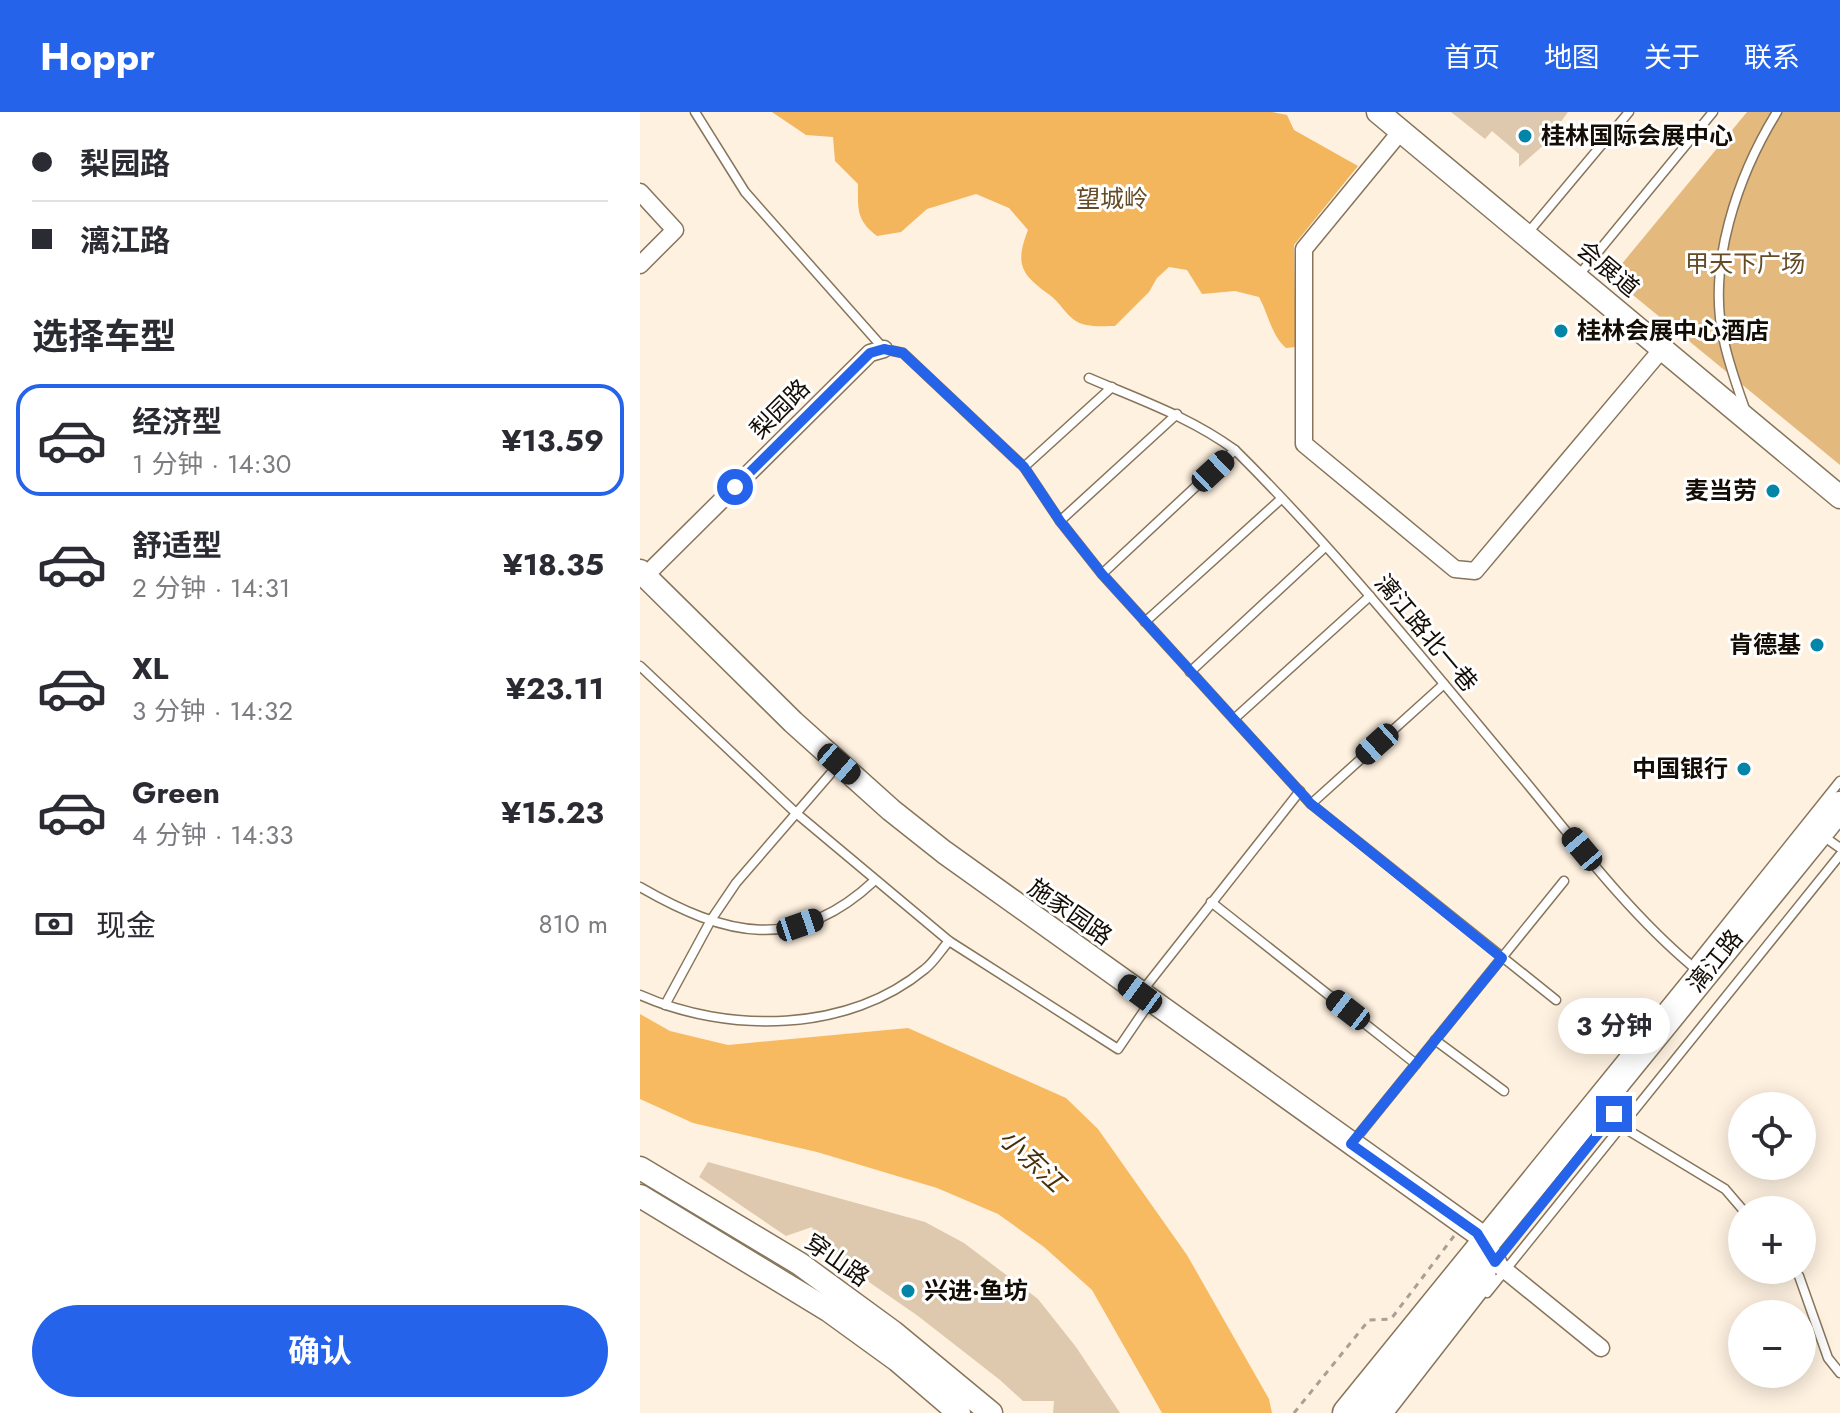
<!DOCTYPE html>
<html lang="zh">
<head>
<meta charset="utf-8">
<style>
  :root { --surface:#fff; --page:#f2f2f3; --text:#2b2b33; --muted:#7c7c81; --line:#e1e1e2; --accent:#2563eb }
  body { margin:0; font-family:Jost,"Noto Sans SC",sans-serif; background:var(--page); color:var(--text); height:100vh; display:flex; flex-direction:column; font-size:30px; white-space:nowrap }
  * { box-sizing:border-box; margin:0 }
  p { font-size:26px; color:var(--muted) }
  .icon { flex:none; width:44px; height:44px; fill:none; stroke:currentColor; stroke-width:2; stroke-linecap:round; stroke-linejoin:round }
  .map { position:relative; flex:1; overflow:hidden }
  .sheet { display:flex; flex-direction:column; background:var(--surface); width:640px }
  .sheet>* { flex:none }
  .banner { display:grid; align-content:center; height:176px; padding:0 32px; background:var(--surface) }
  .buttons { position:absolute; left:1088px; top:980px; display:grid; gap:16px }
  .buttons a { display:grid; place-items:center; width:88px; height:88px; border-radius:50%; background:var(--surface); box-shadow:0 4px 20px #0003; font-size:40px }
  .end { position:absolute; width:36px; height:36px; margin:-18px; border:10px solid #2563eb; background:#fff; box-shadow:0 0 0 4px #fff }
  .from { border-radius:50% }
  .bubble { position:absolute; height:56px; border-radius:28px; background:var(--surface); box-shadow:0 4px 20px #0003; font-size:26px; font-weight:700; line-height:56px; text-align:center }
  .car { position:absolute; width:24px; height:48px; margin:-24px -12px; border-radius:10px; box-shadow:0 0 6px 2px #0007; background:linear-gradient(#222 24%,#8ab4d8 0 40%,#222 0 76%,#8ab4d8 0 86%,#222 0) }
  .banner b { display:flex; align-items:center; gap:28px; height:76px; font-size:30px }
  .banner b+b { border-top:2px solid var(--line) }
  .banner i { width:20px; height:20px; background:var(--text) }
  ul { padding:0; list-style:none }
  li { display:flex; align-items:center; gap:24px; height:112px; margin:0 16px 12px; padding:0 16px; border:4px solid transparent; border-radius:24px }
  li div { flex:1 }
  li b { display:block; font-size:30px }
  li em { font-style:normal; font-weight:700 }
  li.on { border-color:var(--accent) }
  li>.icon { width:72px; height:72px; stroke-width:1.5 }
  h2 { padding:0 32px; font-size:36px; line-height:96px }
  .pay { display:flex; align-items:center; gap:20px; height:88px; padding:0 32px; font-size:30px }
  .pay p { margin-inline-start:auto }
  .cta { display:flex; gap:16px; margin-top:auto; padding:16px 32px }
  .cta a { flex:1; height:92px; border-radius:48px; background:var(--accent); color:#fff; font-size:32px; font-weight:700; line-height:92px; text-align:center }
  header { display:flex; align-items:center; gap:48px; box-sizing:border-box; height:112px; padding:0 40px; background:var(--accent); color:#fff }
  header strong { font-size:38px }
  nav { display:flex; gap:44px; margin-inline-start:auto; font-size:28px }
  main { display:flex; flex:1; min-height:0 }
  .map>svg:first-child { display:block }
</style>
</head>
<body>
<header>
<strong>Hoppr</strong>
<nav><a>首页</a><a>地图</a><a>关于</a><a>联系</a></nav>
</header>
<main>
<section class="sheet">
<div class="banner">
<b><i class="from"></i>梨园路</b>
<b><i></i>漓江路</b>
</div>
<h2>选择车型</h2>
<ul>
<li class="on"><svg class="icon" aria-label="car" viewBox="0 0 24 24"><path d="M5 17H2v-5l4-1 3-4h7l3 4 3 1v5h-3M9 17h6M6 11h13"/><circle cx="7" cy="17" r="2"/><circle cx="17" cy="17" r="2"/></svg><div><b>经济型</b><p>1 分钟 · 14:30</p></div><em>¥13.59</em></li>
<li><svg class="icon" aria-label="car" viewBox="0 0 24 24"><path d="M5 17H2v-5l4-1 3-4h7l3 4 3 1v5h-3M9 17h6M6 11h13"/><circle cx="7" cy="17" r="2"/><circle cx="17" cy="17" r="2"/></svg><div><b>舒适型</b><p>2 分钟 · 14:31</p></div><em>¥18.35</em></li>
<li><svg class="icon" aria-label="car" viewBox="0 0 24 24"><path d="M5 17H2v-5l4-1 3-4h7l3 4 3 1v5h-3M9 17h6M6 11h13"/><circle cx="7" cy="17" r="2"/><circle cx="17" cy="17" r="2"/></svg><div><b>XL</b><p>3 分钟 · 14:32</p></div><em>¥23.11</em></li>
<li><svg class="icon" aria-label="car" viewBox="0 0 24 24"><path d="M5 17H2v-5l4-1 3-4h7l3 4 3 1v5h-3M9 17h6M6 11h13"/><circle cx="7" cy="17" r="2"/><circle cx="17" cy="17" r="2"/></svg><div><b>Green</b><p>4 分钟 · 14:33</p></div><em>¥15.23</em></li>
</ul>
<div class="pay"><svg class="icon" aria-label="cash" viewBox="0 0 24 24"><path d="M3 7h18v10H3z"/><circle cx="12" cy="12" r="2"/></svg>现金<p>810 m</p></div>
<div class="cta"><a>确认</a></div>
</section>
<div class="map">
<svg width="1200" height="1301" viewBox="0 0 1200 1301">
  <rect width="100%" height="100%" fill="#fef1e0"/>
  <path fill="#e4b97d" d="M1107,0H1200V353L971,165Z"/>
  <path fill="#f3b65c" d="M132,0H632L647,3L654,18L718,54L654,133L656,235L646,236C631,223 629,203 619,185L595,179L562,182L547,158L529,155L517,166L509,180L475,214C462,214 443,216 433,207C425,201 420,191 411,184C382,163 374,154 388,118L369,96L336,82L287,97L261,120L237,124C216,108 218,97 218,72L195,49L193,25L166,23Z"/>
  <path fill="#f8ba60" d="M0,902L30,919L88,933L268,916L426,986L458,1017L547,1143L629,1287L632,1301H522L452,1178L404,1135L358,1102L297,1076L177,1040L53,1011L0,987Z"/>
  <g fill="#dec9ae">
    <path d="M811,0H928L905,32L879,55V42L852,19L845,27Z"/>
    <path d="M68,1050L285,1110L324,1131L398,1187L436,1235L480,1301H413L414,1289H383L360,1268L278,1204L177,1134L172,1115L146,1124L59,1065Z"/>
  </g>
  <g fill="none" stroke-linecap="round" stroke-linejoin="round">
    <defs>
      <g id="lane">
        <path d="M55,0L105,80L244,237L263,241L384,355L420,409L462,462L671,692L916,888"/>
        <path d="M887,122L989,0"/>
        <path d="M939,163L1073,0"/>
        <path d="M449,266C500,288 550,305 595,338C699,441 791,557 885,669C937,732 989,801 1052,854"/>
        <path d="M1106,300C1098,277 1089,253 1084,229C1066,154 1098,63 1137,0"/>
        <path d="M384,355L472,275"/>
        <path d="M420,409L537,302"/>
        <path d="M462,462L595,338"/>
        <path d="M505,510L641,387"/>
        <path d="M0,554L156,701L309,829L478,937L510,890"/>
        <path d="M550,560L685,435"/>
        <path d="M594,607L730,484"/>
        <path d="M671,692L804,572"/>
        <path d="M1183,724L1200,736"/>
        <path d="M0,775C85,824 156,842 234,769"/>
        <path d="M571,790L776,952"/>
        <path d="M1056,849L1200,669"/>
        <path d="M503,878L660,679"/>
        <path d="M0,883C88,922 208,921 285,857C294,850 301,838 309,829"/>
        <path d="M25,893L71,808L96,771L198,653"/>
        <path d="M795,928L864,979"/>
        <path d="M981,1014L1085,1077L1103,1098"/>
        <path d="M712,1031L924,769"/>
        <path d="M1154,1158L1159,1164L1188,1246L1200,1261"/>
        <path d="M847,1181L1200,743"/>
      </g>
      <g id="street">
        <path d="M761,19L664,137V332L815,457L835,459L1022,237"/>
        <path d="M0,80L35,118L0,153"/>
        <path d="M5,464L230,241L244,237"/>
        <path d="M855,1150L961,1236"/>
      </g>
      <g id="secondary">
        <path d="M738,0L1200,385"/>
        <path d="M0,459L153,610L251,698L304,740L837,1121L855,1150"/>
        <path d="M0,1056L160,1152L253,1220L351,1301"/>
        <path d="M0,1084L188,1198L257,1248L319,1301"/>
      </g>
      <g id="highway">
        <path d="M707,1301L1200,694"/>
        <path d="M737,1301L842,1166"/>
      </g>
    </defs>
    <use href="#lane" stroke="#87755b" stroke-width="11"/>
    <use href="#street" stroke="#87755b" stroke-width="19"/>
    <use href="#secondary" stroke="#87755b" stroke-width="25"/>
    <use href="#highway" stroke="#87755b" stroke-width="31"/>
    <path stroke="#aa9f91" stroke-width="3" stroke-dasharray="6 6" stroke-linecap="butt" d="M654,1301L729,1208L751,1207L814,1124"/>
    <use href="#lane" stroke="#fff" stroke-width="8"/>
    <use href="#street" stroke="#fff" stroke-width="16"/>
    <use href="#secondary" stroke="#fff" stroke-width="22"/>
    <use href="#highway" stroke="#fff" stroke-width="28"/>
  </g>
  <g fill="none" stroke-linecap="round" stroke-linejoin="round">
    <path stroke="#2563eb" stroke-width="10" d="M95,375L230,241L244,237L263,241L384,355L420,409L462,462L671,692L862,846L711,1032L837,1121L855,1150L974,1002"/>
  </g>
  <g fill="#0385a8" stroke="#fff" stroke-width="3">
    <circle cx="885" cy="24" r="8"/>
    <circle cx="921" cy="219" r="8"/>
    <circle cx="1133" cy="379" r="8"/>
    <circle cx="1177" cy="533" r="8"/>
    <circle cx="1104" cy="657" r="8"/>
    <circle cx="268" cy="1179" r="8"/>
  </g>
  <g text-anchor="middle" stroke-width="6" stroke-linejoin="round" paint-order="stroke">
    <g font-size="24" font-weight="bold" fill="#140d05" stroke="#fff" text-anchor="start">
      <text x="901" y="32">桂林国际会展中心</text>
      <text x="937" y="227">桂林会展中心酒店</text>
      <text x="1117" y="387" text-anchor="end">麦当劳</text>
      <text x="1161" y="541" text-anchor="end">肯德基</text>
      <text x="1088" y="665" text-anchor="end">中国银行</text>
      <text x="284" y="1187">兴进·鱼坊</text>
    </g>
    <g font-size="24" fill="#654b26" stroke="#fff">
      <text x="472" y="95">望城岭</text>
      <text x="1105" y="160">甲天下广场</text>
    </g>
    <g font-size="24" fill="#140d05" stroke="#fff">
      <text transform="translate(968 157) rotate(40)" y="8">会展道</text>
      <text transform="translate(140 297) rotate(-45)" y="8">梨园路</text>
      <text transform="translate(786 521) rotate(50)" y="8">漓江路北一巷</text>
      <text transform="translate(430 800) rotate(35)" y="8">施家园路</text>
      <text transform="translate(1075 849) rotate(-51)" y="8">漓江路</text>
      <text transform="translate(197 1148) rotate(35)" y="8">穿山路</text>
    </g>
    <g font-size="26" font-style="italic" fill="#472f06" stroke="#fff">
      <text transform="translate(392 1048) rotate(43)" y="9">小东江</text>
    </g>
  </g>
</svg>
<div class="buttons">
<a><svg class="icon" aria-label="locate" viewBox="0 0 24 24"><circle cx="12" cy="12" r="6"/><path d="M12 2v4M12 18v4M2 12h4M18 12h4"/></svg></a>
<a>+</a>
<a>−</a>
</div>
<i class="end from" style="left:95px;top:375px"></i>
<i class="end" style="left:974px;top:1002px"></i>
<div class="bubble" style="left:918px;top:886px;width:112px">3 分钟</div>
<i class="car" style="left:573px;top:359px;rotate:47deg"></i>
<i class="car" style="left:737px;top:632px;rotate:228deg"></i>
<i class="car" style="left:199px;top:652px;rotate:131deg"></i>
<i class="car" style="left:942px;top:737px;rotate:320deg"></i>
<i class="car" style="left:160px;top:813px;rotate:71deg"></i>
<i class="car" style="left:500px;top:882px;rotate:306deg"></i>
<i class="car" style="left:708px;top:898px;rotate:308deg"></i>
</div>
</main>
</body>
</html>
